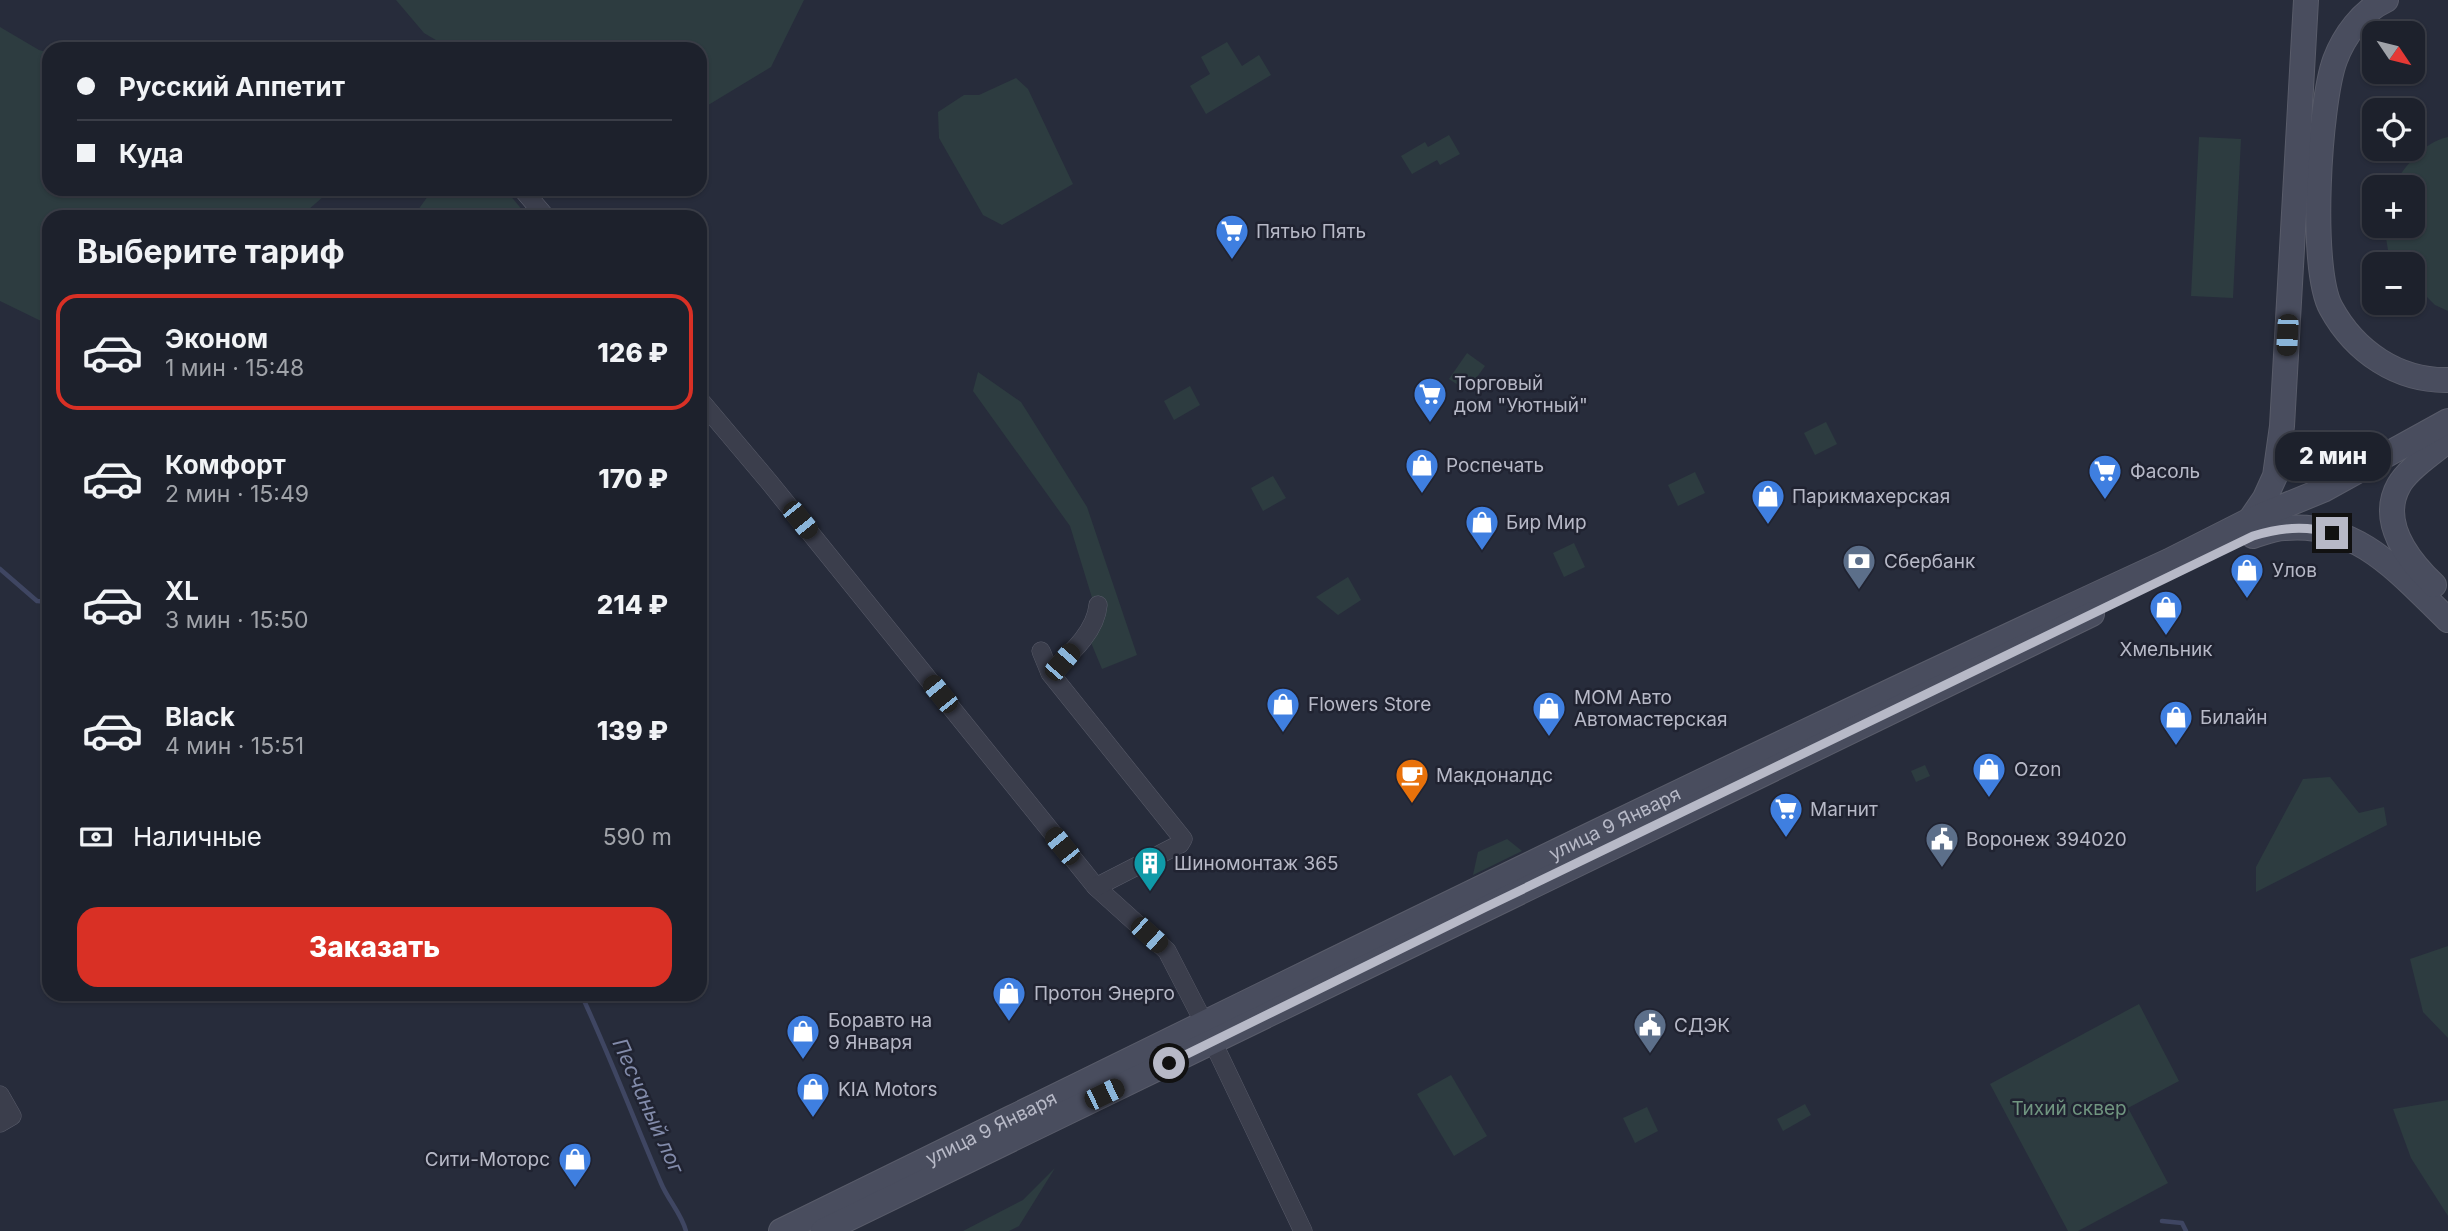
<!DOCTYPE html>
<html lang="ru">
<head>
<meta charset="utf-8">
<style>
  :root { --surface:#1d212c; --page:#252934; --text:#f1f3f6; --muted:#a0a3a9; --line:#3b3e48; --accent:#d93025 }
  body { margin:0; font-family:Inter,sans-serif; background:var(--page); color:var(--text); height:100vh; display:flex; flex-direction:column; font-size:26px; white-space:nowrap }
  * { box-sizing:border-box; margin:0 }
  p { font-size:23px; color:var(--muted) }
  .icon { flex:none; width:38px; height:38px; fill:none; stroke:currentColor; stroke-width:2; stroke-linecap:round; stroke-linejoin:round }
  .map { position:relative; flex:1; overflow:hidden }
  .sheet { position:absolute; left:42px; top:210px; width:665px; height:791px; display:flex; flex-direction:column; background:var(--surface); border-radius:21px; box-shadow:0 2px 5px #0004,0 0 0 2px var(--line) }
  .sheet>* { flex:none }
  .banner { position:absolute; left:42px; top:42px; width:665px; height:154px; border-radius:21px; box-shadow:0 2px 5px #0004,0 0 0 2px var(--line); display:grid; align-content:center; height:154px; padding:0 35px; background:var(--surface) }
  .needle { width:46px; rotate:125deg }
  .buttons { position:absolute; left:2362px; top:21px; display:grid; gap:14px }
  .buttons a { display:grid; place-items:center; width:63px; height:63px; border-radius:14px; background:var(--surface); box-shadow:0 2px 5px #0004,0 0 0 2px var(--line); font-size:35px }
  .end { position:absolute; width:32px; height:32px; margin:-16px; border:9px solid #b7b9c7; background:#111; box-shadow:0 0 0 4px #111 }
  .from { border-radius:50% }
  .bubble { position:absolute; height:49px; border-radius:21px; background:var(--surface); box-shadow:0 2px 5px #0004,0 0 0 2px var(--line); font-size:23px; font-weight:800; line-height:49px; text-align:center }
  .car { position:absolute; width:21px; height:42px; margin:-21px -10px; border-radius:9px; box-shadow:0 0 5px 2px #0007; background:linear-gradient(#222 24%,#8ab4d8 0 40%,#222 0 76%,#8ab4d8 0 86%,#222 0) }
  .banner b { display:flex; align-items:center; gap:24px; height:66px; font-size:26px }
  .banner b+b { border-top:2px solid var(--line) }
  .banner i { width:18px; height:18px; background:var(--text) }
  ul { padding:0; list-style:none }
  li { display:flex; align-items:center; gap:21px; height:116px; margin:0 14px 10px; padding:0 21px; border:4px solid transparent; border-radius:21px }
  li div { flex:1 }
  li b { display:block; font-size:26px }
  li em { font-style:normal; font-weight:800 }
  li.current { border-color:var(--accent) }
  li>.icon { width:63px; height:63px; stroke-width:1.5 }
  h2 { padding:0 35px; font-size:32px; line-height:84px }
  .pay { display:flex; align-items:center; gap:18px; height:77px; padding:0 35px; font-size:26px }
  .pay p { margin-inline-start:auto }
  .cta { display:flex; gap:14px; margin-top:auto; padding:14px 35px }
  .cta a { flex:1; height:80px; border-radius:21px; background:var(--accent); color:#fff; font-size:28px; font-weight:800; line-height:80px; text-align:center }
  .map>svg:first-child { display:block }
</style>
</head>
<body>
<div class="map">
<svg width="2448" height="1231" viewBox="0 0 2448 1231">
  <rect width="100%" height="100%" fill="#272c3b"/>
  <g fill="#2d3c40">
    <path d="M396,0H804L771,67L700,110V49H451L424,33Z"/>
    <path d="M0,27L39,50L49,53V189H332L300,217H49V330L41,321L0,301Z"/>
    <path d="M1227,42L1242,66L1259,55L1271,75L1206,114L1190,86L1210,74L1201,57Z"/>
    <path d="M1016,78L1028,89L1073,184L1002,225L983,215L939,138L938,112L964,95H979Z"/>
    <path d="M1449,135L1460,154L1440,165L1437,160L1412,174L1401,156L1425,142L1428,147Z"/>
    <path d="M2199,137L2241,139L2233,298L2191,296Z"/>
    <path d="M2448,137V311L2435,305L2413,283V264H2397L2388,250L2384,226H2413V187H2391C2407,166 2421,143 2448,137Z"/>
    <path d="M433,189H505L528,217H413Z"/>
    <path d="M1467,353L1485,366L1467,391L1449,379Z"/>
    <path d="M978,372L1021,402L1087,507L1137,655L1102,669L1087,633L1097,614L1070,526L973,391Z"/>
    <path d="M1190,386L1200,405L1174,420L1164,401Z"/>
    <path d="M1826,422L1837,444L1815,455L1804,433Z"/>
    <path d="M1695,472L1705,493L1678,506L1668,485Z"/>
    <path d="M1273,476L1286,498L1263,511L1251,488Z"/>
    <path d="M1574,543L1585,567L1564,577L1553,553Z"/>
    <path d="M1348,577L1361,600L1338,615L1316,597Z"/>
    <path d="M1925,765L1930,776L1916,782L1911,771Z"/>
    <path d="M2330,777L2359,813L2384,807L2387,825L2256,892V867L2303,779Z"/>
    <path d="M1507,839L1522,851L1473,875L1478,852Z"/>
    <path d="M2448,946V1038L2423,1012L2410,959Z"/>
    <path d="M2139,1004L2179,1081L2128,1108L2168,1183L2078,1231H2068L1990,1084Z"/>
    <path d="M1451,1075L1487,1136L1454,1156L1417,1094Z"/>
    <path d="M2448,1100V1216L2411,1158L2393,1109Z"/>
    <path d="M1805,1104L1811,1115L1783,1131L1777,1119Z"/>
    <path d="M1647,1107L1658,1131L1635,1143L1623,1118Z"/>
    <path d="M1055,1168L1019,1226L1009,1231H963L1023,1200Z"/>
  </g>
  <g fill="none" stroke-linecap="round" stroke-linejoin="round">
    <g stroke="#3f4662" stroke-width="4.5">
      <path d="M0,569L37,601L49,602"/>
      <path d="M581,994C610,1056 634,1120 661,1183C668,1200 681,1213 686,1231"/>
      <path d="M2162,1221L2182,1223L2186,1231"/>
    </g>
    <defs>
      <g id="minor">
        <path d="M522,189L546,217"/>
        <path d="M700,400L770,483L1096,887L1167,951L1199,1013L1303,1231"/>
        <path d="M1041,651L1050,673"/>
        <path d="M1096,887L1180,844L1183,839L1050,673C1069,655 1096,632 1098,605"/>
        <path d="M0,1095L12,1116L0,1123"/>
      </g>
      <g id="secondary">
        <path d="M2386,0C2362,11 2344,36 2335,60C2319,104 2309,268 2331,308C2355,352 2398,381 2448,380"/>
        <path d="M2250,520L2265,498L2275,476L2282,426L2306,0"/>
        <path d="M2253,536C2263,533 2274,528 2285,528C2358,521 2401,575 2448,620"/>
        <path d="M2434,585C2409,561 2378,522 2399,485C2408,469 2429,456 2443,444"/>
        <path id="s1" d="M781,1231C1242,1005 1702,776 2169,561L2250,520L2323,490L2448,421"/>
        <path d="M823,1231L2092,614"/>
      </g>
    </defs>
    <use href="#minor" stroke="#595c6a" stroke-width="19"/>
    <use href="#secondary" stroke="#595c6a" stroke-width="26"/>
    <use href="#minor" stroke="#3b3e4c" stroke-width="18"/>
    <use href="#secondary" stroke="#494d5e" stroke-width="24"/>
  </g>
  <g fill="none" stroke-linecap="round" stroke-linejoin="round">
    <path stroke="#b7b9c7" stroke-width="9" d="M1169,1063L1486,907L2253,536C2280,528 2304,525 2332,533"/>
  </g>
  <defs>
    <symbol id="supermarket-pin" viewBox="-11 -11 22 30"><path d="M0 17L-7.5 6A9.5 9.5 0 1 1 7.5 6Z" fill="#3f7fe0" stroke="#202331"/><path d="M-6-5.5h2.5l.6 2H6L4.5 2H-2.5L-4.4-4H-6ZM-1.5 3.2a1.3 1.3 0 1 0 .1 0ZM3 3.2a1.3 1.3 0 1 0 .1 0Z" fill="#fff"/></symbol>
    <symbol id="shop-pin" viewBox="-11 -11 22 30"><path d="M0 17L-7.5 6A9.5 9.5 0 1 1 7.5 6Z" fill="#3f7fe0" stroke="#202331"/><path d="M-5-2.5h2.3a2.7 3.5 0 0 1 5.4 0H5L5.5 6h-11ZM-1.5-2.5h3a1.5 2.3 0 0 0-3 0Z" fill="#fff"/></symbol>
    <symbol id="bank-pin" viewBox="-11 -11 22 30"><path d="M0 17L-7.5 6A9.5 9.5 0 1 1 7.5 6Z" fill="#5c6f8a" stroke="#202331"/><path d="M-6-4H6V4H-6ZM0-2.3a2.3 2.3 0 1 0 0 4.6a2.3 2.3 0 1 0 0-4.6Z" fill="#fff"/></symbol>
    <symbol id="cafe-pin" viewBox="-11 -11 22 30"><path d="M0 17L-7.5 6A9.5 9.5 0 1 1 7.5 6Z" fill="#e8710a" stroke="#202331"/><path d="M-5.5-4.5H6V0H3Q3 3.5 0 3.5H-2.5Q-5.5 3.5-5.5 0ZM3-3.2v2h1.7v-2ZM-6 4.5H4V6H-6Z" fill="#fff"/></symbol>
    <symbol id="civic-pin" viewBox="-11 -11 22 30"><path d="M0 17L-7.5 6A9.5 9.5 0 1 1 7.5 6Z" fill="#5c6f8a" stroke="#202331"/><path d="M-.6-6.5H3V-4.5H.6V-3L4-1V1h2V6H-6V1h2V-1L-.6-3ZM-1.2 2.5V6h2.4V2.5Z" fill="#fff"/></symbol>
    <symbol id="building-pin" viewBox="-11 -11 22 30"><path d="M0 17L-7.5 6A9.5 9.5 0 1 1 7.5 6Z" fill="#0f9aa8" stroke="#202331"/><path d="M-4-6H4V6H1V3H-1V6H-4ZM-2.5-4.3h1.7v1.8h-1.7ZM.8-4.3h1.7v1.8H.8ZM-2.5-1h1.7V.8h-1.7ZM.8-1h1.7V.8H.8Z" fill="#fff"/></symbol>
  </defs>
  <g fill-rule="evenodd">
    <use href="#supermarket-pin" x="1213" y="212" width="38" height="52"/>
    <use href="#supermarket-pin" x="1411" y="375" width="38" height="52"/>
    <use href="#shop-pin" x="1403" y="446" width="38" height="52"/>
    <use href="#supermarket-pin" x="2086" y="452" width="38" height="52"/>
    <use href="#shop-pin" x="1749" y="477" width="38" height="52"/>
    <use href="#shop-pin" x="1463" y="503" width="38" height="52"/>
    <use href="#bank-pin" x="1840" y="542" width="38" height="52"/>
    <use href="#shop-pin" x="2228" y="551" width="38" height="52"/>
    <use href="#shop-pin" x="2147" y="588" width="38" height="52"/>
    <use href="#shop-pin" x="1264" y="685" width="38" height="52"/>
    <use href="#shop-pin" x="1530" y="689" width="38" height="52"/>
    <use href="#shop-pin" x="2157" y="698" width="38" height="52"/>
    <use href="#shop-pin" x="1970" y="750" width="38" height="52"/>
    <use href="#cafe-pin" x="1393" y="756" width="38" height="52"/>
    <use href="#supermarket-pin" x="1767" y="790" width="38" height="52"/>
    <use href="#civic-pin" x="1923" y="820" width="38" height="52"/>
    <use href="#building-pin" x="1131" y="844" width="38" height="52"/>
    <use href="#shop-pin" x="990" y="974" width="38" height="52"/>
    <use href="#civic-pin" x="1631" y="1006" width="38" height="52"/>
    <use href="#shop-pin" x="784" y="1012" width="38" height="52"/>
    <use href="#shop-pin" x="794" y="1070" width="38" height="52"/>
    <use href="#shop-pin" x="556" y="1140" width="38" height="52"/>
  </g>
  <g text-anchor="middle" stroke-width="5" stroke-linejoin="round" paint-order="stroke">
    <g font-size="19" fill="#b7b9c7" stroke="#202331" text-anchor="start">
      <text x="1256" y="238">Пятью Пять</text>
      <text x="1454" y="390">Торговый<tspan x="1454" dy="22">дом "Уютный"</tspan></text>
      <text x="1446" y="472">Роспечать</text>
      <text x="2130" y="478">Фасоль</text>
      <text x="1792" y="503">Парикмахерская</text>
      <text x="1506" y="529">Бир Мир</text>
      <text x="1884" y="568">Сбербанк</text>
      <text x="2272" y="577">Улов</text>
      <text x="2166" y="656" text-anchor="middle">Хмельник</text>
      <text x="1574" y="704">МОМ Авто<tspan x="1574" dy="22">Автомастерская</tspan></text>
      <text x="1308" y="711">Flowers Store</text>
      <text x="2200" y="724">Билайн</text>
      <text x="2014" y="776">Ozon</text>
      <text x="1436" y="782">Макдоналдс</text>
      <text x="1810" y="816">Магнит</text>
      <text x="1966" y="846">Воронеж 394020</text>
      <text x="1174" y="870">Шиномонтаж 365</text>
      <text x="1034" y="1000">Протон Энерго</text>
      <text x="828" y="1027">Боравто на<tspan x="828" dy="22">9 Января</tspan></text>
      <text x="1674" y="1032">СДЭК</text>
      <text x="838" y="1096">KIA Motors</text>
      <text x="550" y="1166" text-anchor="end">Сити-Моторс</text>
    </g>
    <g font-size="19" fill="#b7b9c7" stroke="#202331">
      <text dy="7" stroke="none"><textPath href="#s1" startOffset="928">улица 9 Января</textPath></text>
      <text dy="7" stroke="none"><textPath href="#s1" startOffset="234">улица 9 Января</textPath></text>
    </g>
    <g font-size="19" fill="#709580" stroke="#202331">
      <text x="2069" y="1115">Тихий сквер</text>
    </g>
    <g font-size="21" font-style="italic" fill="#828baa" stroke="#202331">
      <text transform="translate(648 1106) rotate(66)" y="7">Песчаный лог</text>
    </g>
  </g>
</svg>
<div class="buttons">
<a><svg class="needle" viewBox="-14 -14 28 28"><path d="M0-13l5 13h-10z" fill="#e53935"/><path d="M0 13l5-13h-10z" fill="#a0a3a9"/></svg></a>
<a><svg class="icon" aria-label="locate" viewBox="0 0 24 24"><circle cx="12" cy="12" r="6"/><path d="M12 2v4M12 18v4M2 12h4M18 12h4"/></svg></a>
<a>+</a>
<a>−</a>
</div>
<i class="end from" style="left:1169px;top:1063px"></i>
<i class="end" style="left:2332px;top:533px"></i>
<div class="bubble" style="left:2275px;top:432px;width:116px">2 мин</div>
<i class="car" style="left:2287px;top:335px;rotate:183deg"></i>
<i class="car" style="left:800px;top:520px;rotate:141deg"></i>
<i class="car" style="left:1062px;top:662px;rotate:41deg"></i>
<i class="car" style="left:940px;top:694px;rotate:321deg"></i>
<i class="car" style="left:1062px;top:846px;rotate:321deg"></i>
<i class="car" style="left:1149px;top:935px;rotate:132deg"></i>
<i class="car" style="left:1104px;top:1094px;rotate:64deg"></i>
<div class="banner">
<b><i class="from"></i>Русский Аппетит</b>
<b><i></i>Куда</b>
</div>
<section class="sheet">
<h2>Выберите тариф</h2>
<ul>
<li class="current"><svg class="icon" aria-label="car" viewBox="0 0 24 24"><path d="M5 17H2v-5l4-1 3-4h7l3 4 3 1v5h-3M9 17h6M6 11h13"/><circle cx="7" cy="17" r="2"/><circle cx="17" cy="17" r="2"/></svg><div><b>Эконом</b><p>1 мин · 15:48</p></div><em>126 ₽</em></li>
<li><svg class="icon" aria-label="car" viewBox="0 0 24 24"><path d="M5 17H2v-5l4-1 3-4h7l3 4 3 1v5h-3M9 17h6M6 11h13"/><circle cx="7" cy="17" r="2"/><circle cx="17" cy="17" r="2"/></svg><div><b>Комфорт</b><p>2 мин · 15:49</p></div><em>170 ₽</em></li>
<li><svg class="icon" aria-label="car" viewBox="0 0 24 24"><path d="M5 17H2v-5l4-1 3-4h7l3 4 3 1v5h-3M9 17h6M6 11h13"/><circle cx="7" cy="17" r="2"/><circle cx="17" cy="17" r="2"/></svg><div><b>XL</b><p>3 мин · 15:50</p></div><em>214 ₽</em></li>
<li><svg class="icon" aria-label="car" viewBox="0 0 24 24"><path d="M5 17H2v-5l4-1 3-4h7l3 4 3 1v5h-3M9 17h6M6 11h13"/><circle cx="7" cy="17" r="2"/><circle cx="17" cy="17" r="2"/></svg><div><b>Black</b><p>4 мин · 15:51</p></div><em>139 ₽</em></li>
</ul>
<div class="pay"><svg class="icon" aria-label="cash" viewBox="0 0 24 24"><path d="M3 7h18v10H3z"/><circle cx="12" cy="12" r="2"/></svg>Наличные<p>590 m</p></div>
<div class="cta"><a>Заказать</a></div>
</section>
</div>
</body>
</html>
